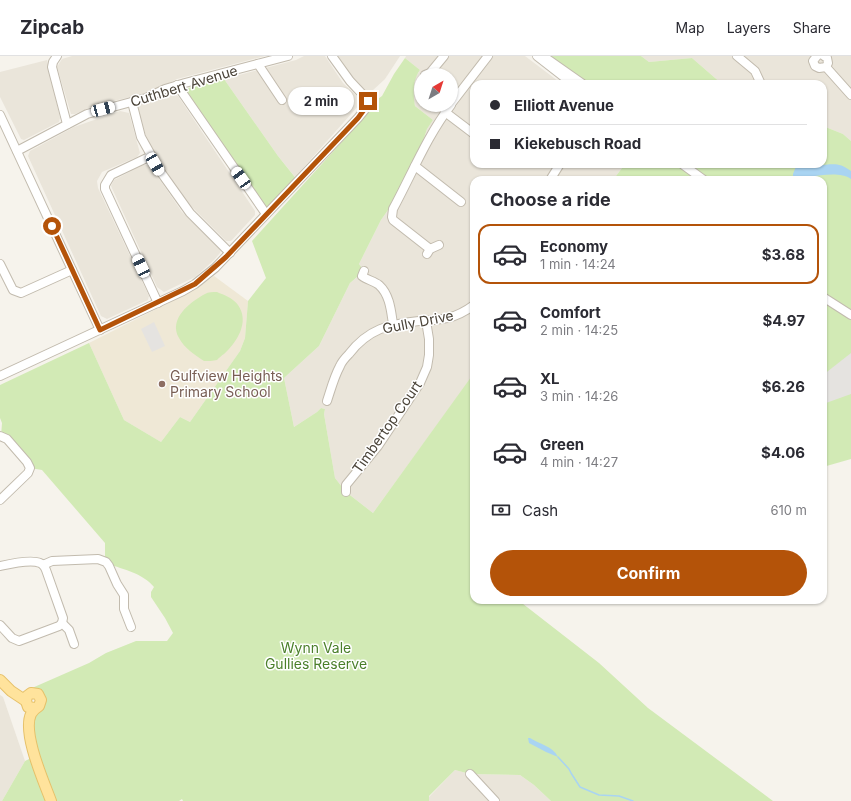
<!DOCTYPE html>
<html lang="en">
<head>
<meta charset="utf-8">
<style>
  :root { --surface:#fff; --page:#f7f7f7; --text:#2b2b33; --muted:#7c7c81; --line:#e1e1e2; --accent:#b45309 }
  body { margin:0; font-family:Inter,sans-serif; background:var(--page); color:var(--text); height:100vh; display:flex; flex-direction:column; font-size:15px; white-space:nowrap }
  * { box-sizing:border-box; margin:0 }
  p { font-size:13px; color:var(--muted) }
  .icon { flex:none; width:22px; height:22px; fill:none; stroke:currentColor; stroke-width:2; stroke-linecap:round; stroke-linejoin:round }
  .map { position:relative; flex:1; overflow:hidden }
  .details { position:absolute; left:470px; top:120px; width:357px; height:428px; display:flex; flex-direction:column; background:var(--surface); border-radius:12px; box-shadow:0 1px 3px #0004 }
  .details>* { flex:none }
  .hud { position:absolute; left:470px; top:24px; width:357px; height:88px; border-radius:12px; box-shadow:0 1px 3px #0004; display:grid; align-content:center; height:88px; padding:0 20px; background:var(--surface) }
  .needle { width:26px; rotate:39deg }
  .buttons { position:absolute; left:414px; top:12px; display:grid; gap:8px }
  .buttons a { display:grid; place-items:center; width:44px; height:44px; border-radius:50%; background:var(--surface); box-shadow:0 1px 3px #0004; font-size:20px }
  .end { position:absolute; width:18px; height:18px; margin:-9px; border:5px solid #b45309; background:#fff; box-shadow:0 0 0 2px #fff }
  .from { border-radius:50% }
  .bubble { position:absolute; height:28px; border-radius:14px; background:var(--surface); box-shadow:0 1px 3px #0004; font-size:13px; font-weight:700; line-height:28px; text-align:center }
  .car { position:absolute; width:12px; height:24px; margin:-12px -6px; border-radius:5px; box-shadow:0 0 3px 1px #0007; background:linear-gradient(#fff 24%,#345 0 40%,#fff 0 76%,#345 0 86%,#fff 0) }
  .hud b { display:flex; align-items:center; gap:14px; height:38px; font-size:15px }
  .hud b+b { border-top:1px solid var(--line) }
  .hud i { width:10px; height:10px; background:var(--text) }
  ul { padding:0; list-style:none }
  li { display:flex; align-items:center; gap:12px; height:60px; margin:0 8px 6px; padding:0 12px; border:2px solid transparent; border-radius:12px }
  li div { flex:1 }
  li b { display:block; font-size:15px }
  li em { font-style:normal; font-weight:700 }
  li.active { border-color:var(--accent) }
  li>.icon { width:36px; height:36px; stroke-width:1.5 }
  h2 { padding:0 20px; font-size:18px; line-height:48px }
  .pay { display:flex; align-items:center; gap:10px; height:44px; padding:0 20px; font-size:15px }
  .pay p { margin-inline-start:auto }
  .action { display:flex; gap:8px; margin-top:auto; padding:8px 20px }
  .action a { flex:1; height:46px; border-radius:24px; background:var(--accent); color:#fff; font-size:16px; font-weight:700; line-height:46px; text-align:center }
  header { display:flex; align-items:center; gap:24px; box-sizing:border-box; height:56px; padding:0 20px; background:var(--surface); border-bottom:1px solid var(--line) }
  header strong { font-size:19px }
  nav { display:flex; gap:22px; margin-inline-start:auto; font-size:14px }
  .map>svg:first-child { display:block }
</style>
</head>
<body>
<header>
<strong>Zipcab</strong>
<nav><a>Map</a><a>Layers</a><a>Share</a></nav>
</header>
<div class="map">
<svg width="851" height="745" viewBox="0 0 851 745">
  <rect width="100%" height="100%" fill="#f6f3ec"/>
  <g fill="#eae5da" fill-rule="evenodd">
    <path d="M72,0H265L177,23L151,36L93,50L75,58H71L57,11L62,3Z"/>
    <path d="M304,0H325L343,27L359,42L360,48L295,121L278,100L224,23L296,4Z"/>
    <path d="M336,0H400L385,23L372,35L367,38L349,19Z"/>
    <path d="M406,0H525L558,25L556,28H474V108H625L613,124H474V318L373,457L346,436L335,422L324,358L325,353L321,352L317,356L294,371L284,322L319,290L350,227L363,216L359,208L381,164L388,154L422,88L427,73L433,64L415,50L412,36L415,22L420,14L405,2ZM421,19H451V49H421Z"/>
    <path d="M641,0H851V85L843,78L823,70V28H722L692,2L649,6Z"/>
    <path d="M47,4L60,62L59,66L24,84L21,83L0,41V16Z"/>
    <path d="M172,37L178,40L255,155V159L231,185H226L191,150L163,111L152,93L144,75L138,52L142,48Z"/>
    <path d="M120,55L129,57L140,97L137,101L102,116L97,125L98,132L149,240L148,244L107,263L101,260L28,100L30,95L74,71Z"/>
    <path d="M143,109H147L151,111L182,156L221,194L220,197L214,204L195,221L164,236L157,231L111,130L114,124Z"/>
    <path d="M0,639L3,641L25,705L2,745H0Z"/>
    <path d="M455,714L470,718L520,719L534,729L551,745H429V741Z"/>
  </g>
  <path fill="#efe8d6" d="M214,220L248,245L245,282L240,295L190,366L180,361L161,386L124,364L89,287L194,234Z"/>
  <g fill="#d2eab5">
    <path d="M551,0H641L649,6L692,2L722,28H583Z"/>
    <path d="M405,2L420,14C412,25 413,38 415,50L433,64L427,73L422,88L397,138L388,154L381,164L359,208L364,215L350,227L319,290L284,322L294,371L317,356L321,352L325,353L324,358L335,422L346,436L373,457L474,317V544H518L599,607L648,652L773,745H551L534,729L520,719L470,718L455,714L429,740V745H183L182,743L179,745H2L25,705L35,700L29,670L40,650L31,633L32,632L89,607L106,597L136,585H167L173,577L165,562L151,541V536L154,531C144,518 123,513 108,508L105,505V487L42,414L30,412L1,380L2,367L0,362V329L89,287L124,364L161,386L180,361L190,366L240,295L245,282L248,245L266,222L252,185L369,56L375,45L382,40L394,18Z"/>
    <path d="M224,23L278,100L298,125L266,158L180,34Z"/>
    <path d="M823,70L843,78L851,85V259L823,241V124H704L684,108H823Z"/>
    <path d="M625,108H678L701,124H613Z"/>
    <path d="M217,236C224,239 233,242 238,249C250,266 237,286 224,298C222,299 219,302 217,304C213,305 208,305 204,305C195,299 184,292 179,282C168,263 190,246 205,238C208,236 213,236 217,236Z"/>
    <path d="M823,242L851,262V403L823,411Z"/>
  </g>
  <g fill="#e5e3e0">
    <path d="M154,266L165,290L152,296L141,273Z"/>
    <path d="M851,297V338L826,347L823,343V319Z"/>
  </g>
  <g fill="#a9d4f2">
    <path d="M797,108C804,108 810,109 817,109C832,109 838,105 851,115V123C841,116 822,119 810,121C805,122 802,124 795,124L793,122V118Z"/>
    <path d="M528,682H530C539,688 553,690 558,701L546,696L529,687Z"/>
  </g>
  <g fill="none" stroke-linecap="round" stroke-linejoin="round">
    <path stroke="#a9d4f2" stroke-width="1.5" d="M558,701L569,713L571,717L580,731L599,739L619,740L633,745"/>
    <defs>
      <g id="minor">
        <path d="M57,0L53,6L52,11L67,68"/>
        <path d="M537,0L573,28"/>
        <path d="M543,0L583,28"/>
        <path d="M737,0L755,15L761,28"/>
        <path d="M817,0L813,5L815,10L819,12L826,11L828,7L827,2L824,0"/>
        <path d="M258,8L282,44"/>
        <path d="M826,11L851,39"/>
        <path d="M425,19L430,17L444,0"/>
        <path d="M177,29L266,158"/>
        <path d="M132,46L141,81L160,115L190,157L230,197"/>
        <path d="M451,48L488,0"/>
        <path d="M445,56L474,78"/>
        <path d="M0,59L100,274"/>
        <path d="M17,95L87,58L146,42L165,33L185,27L288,0"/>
        <path d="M151,100L111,119L105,129V133L158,247"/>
        <path d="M682,108L704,124"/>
        <path d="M415,110L461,146"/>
        <path d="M550,124L560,108"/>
        <path d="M430,193L393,164L392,161L393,153C412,118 427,80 451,49"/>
        <path d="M427,198L430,193L439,189"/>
        <path d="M0,208L13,234L21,237L72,214"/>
        <path d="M364,215L362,220C367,224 374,225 379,229C390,239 391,255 393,268"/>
        <path d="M823,241L851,259"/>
        <path d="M0,320L183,235L195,228L215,212L358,62L367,51V43L350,25L332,0"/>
        <path d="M327,345C331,333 334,321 340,310C342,305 346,301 349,298C368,273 389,268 419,265C442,264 455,263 474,249"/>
        <path d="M0,380L7,383L27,406L30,412L28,417L0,444"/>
        <path d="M346,436V429L378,390L420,327L427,311L429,299V283L426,265"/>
        <path d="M43,509L52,505L98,503L106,506L109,510L117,528L124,539V553L131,571"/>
        <path d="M0,510C9,508 31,503 40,507C43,508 45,511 46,514L63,562L62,567L59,570L19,585L12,582L0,569"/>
        <path d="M62,567L69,574L74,588"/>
        <path d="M470,718L495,745"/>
      </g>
      <g id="major">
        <path d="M0,624L11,635L26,645"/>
        <path d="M35,652L28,651L26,645L27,640L31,637L38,638L41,644L39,650C36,652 33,654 31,658C22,677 44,726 51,745"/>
      </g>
    </defs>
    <use href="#minor" stroke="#c2bbae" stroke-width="10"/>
    <use href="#major" stroke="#e6c16a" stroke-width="12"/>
    <use href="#minor" stroke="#fff" stroke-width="8"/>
    <use href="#major" stroke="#ffe39c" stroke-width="10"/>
  </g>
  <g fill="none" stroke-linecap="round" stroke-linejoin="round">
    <path stroke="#b45309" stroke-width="5" d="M52,170L100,274L195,228L226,201L358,62L366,51L368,45"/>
  </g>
  <circle fill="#8d6e63" stroke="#fff" stroke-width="1.5" cx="162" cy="328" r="4"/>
  <g text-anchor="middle" stroke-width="3" stroke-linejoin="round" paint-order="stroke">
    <g font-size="14" fill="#4b4439" stroke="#fff">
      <text transform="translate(184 30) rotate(-17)" y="5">Cuthbert Avenue</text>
      <text transform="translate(418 266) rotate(-11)" y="5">Gully Drive</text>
      <text transform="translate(387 371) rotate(-55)" y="5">Timbertop Court</text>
    </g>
    <g font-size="14" fill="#785e54" stroke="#fff" text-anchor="start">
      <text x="170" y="325">Gulfview Heights<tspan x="170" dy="16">Primary School</tspan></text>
    </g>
    <g font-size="14" fill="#4a7f2a" stroke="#fff">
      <text x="316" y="597">Wynn Vale<tspan x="316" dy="16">Gullies Reserve</tspan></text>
    </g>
  </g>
</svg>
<div class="buttons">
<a><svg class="needle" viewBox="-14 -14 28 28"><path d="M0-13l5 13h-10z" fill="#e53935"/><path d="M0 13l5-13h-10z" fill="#7c7c81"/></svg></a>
</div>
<i class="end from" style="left:52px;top:170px"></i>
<i class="end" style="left:368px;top:45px"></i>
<div class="bubble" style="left:288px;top:31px;width:66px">2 min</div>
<i class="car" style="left:103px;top:53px;rotate:75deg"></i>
<i class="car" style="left:155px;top:108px;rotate:150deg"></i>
<i class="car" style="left:241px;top:122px;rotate:325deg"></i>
<i class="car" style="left:141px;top:210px;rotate:335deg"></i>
<div class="hud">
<b><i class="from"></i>Elliott Avenue</b>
<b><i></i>Kiekebusch Road</b>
</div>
<section class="details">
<h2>Choose a ride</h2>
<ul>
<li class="active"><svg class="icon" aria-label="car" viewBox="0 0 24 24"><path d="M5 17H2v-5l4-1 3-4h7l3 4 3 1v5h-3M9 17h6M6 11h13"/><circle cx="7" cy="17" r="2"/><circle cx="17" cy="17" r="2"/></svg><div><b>Economy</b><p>1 min · 14:24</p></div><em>$3.68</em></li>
<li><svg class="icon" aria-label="car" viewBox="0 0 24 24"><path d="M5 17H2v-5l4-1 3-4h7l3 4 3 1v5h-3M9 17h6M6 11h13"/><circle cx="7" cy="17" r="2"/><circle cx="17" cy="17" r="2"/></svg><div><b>Comfort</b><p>2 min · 14:25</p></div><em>$4.97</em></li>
<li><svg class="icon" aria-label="car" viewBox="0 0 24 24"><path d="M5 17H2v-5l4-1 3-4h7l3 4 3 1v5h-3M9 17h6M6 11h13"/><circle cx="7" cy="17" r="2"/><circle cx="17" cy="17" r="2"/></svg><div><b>XL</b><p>3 min · 14:26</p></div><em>$6.26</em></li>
<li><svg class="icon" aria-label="car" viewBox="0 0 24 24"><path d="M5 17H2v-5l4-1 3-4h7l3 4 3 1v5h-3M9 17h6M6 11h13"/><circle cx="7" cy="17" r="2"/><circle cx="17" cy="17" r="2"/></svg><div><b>Green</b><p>4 min · 14:27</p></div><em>$4.06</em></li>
</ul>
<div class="pay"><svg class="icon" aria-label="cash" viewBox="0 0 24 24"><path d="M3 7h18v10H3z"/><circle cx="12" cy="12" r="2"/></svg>Cash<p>610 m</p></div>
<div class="action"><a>Confirm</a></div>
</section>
</div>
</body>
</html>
